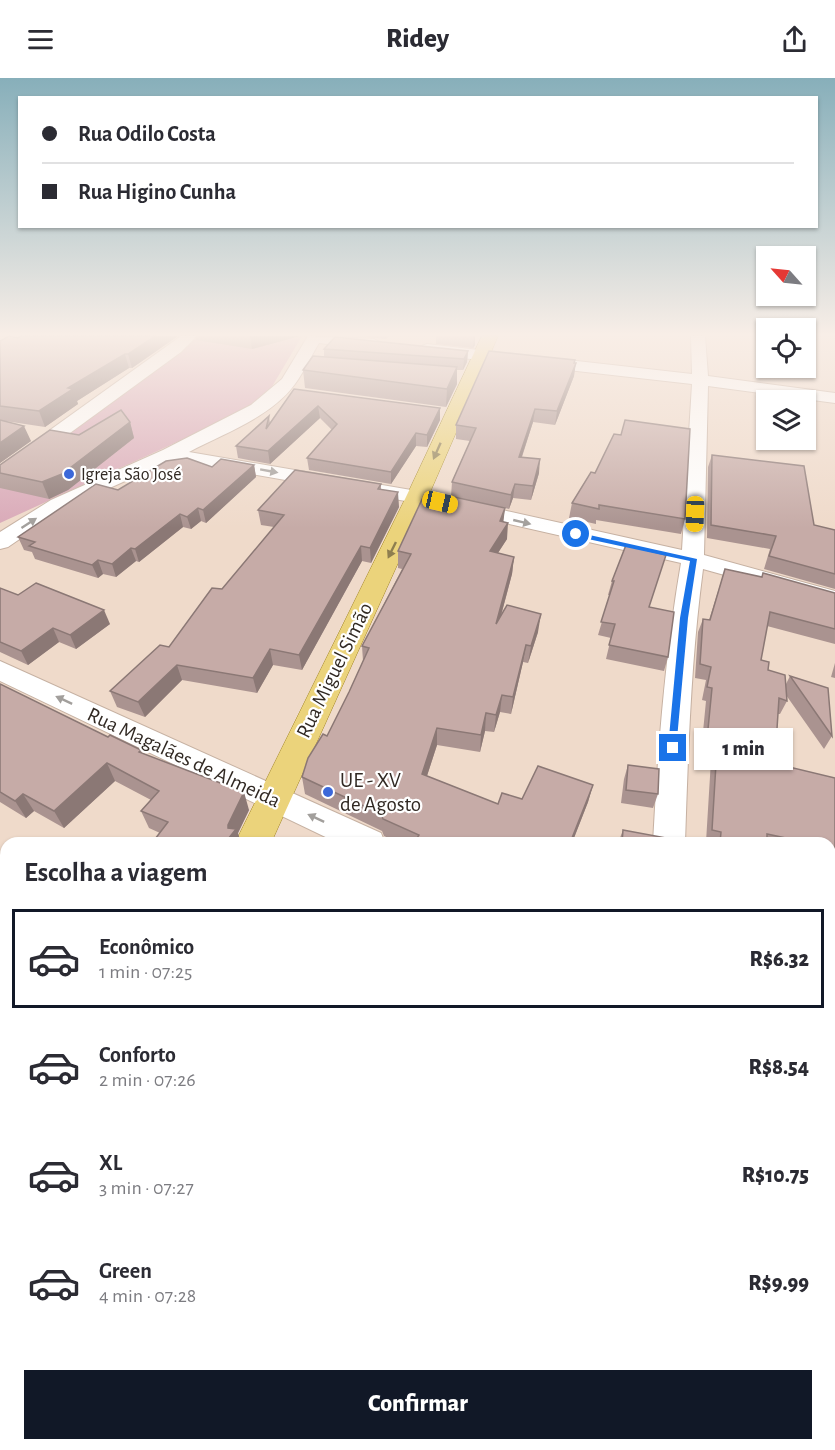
<!DOCTYPE html>
<html lang="pt">
<head>
<meta charset="utf-8">
<style>
  :root { --surface:#fff; --page:#f2f2f3; --text:#2b2b33; --muted:#7c7c81; --line:#e1e1e2; --accent:#111827 }
  body { margin:0; font-family:"Alegreya Sans",sans-serif; background:var(--page); color:var(--text); height:100vh; display:flex; flex-direction:column; font-size:22px; white-space:nowrap }
  * { box-sizing:border-box; margin:0 }
  p { font-size:20px; color:var(--muted) }
  .icon { flex:none; width:33px; height:33px; fill:none; stroke:currentColor; stroke-width:2; stroke-linecap:round; stroke-linejoin:round }
  .map { position:relative; flex:1; overflow:hidden }
  .panel { position:absolute; left:0px; top:759px; width:836px; height:614px; display:flex; flex-direction:column; background:var(--surface); border-radius:18px 18px 0 0; box-shadow:0 2px 4px #0004 }
  .panel>* { flex:none }
  .banner { position:absolute; left:18px; top:18px; width:800px; height:132px; border-radius:0px; box-shadow:0 2px 4px #0004; display:grid; align-content:center; height:132px; padding:0 24px; background:var(--surface) }
  .needle { width:39px; rotate:297deg }
  .buttons { position:absolute; left:756px; top:168px; display:grid; gap:12px }
  .buttons a { display:grid; place-items:center; width:60px; height:60px; border-radius:0px; background:var(--surface); box-shadow:0 2px 4px #0004; font-size:30px }
  .end { position:absolute; width:27px; height:27px; margin:-14px; border:8px solid #1a73e8; background:#fff; box-shadow:0 0 0 3px #fff }
  .from { border-radius:50% }
  .bubble { position:absolute; height:42px; border-radius:0px; background:var(--surface); box-shadow:0 2px 4px #0004; font-size:20px; font-weight:800; line-height:42px; text-align:center }
  .car { position:absolute; width:18px; height:36px; margin:-18px -9px; border-radius:8px; box-shadow:0 0 4px 2px #0007; background:linear-gradient(#f5c518 24%,#345 0 40%,#f5c518 0 76%,#345 0 86%,#f5c518 0) }
  .banner b { display:flex; align-items:center; gap:21px; height:57px; font-size:22px }
  .banner b+b { border-top:2px solid var(--line) }
  .banner i { width:15px; height:15px; background:var(--text) }
  ul { padding:0; list-style:none }
  li { display:flex; align-items:center; gap:18px; height:99px; margin:0 12px 9px; padding:0 12px; border:3px solid transparent; border-radius:0px }
  li div { flex:1 }
  li b { display:block; font-size:22px }
  li em { font-style:normal; font-weight:800 }
  li.selected { border-color:var(--accent) }
  li>.icon { width:54px; height:54px; stroke-width:1.5 }
  h2 { padding:0 24px; font-size:27px; line-height:72px }
  .cta { display:flex; gap:12px; margin-top:auto; padding:12px 24px }
  .cta a { flex:1; height:69px; border-radius:0px; background:var(--accent); color:#fff; font-size:24px; font-weight:800; line-height:69px; text-align:center }
  header { display:flex; justify-content:space-between; align-items:center; height:78px; padding:0 24px; background:var(--surface); font-size:27px; font-weight:800 }
  .map>svg:first-child { display:block }
</style>
</head>
<body>
<header><svg class="icon" aria-label="menu" viewBox="0 0 24 24"><path d="M4 6h16M4 12h16M4 18h16"/></svg>Ridey<svg class="icon" aria-label="share" viewBox="0 0 24 24"><path d="M12 15V3M7 8l5-5 5 5M5 13v7h14v-7"/></svg></header>
<div class="map">
<svg width="835" height="1372" viewBox="0 0 835 1372">
  <rect width="100%" height="100%" fill="#efdaca"/>
  <path fill="#d9a9b8" d="M196,258H302L270,312L249,329L223,343L0,445V406L186,270Z"/>
  <g fill="none" stroke-linecap="round" stroke-linejoin="round">
    <defs>
      <g id="minor">
        <path d="M181,258H197L181,274L7,401L0,403V388Z"/>
        <path d="M308,258L374,261L382,266L374,271L319,265C311,278 304,294 295,306C271,339 225,355 189,374L417,413L682,472L692,306L427,276L419,271L422,268L427,266L692,296L691,258H705L708,298L835,315V325L708,308L704,477L835,513V528L703,491C691,582 688,673 685,765H653C658,671 665,578 681,485L417,425L172,382L65,430L8,469L0,471V454L51,422L163,372L251,327L282,301Z"/>
        <path d="M0,583L381,755L385,765H338L0,603Z"/>
        <path d="M830,912L835,913V951L830,950Z"/>
        <path d="M0,1062L6,1064V1109L0,1107Z"/>
        <rect x="655" y="1366" width="54" height="6"/>
      </g>
      <g id="major">
        <path d="M482,258H498L428,419L271,765H235L406,419Z"/>
        <path d="M6,1281V1349L0,1352V1284Z"/>
      </g>
    </defs>
    <use href="#minor" stroke="#c6b1a2" stroke-width="2"/>
    <use href="#major" stroke="#a18523" stroke-width="1"/>
    <use href="#minor" fill="#fff" fill-rule="evenodd"/>
    <use href="#major" fill="#ebd37b" fill-rule="evenodd"/>
  </g>
  <g fill="#aa9390">
    <path d="M178,258L132,290H129L77,323L78,326L45,349L5,343L31,363L0,385V263L18,260Z"/>
    <path d="M196,258H300L252,271L196,262Z"/>
    <path d="M358,258H389L386,261Z"/>
    <path d="M436,258H475V267L473,270L436,266Z"/>
    <path d="M324,271L468,273L467,284L463,292H457V306L446,329L305,310L303,292L324,279Z"/>
    <path d="M575,282L574,298L555,347L533,344L522,379L539,395L531,422L513,420L509,431L505,430L503,443L507,461L498,475L514,479L512,496L501,538L538,554L528,585L523,584L511,636L500,634L494,654L485,653L480,674L437,667L427,698L498,726L593,707L588,724L572,765H400L384,758L382,753L305,716L302,699L327,658L349,614L363,583L362,568L402,491L398,490V473L443,420L451,418L452,404L470,363L456,361V347Z"/>
    <path d="M294,311L440,330V342L427,369L416,368L391,406L309,392L307,380L332,352L320,340L270,386L238,380L236,368L269,338L270,345Z"/>
    <path d="M130,344L134,360L68,412L49,421L0,410V387L79,357Z"/>
    <path d="M712,377L814,447L835,452V511L764,491L770,471L707,460L708,389Z"/>
    <path d="M254,387L256,399L206,445L201,443L191,451L183,449L139,484L136,483L116,499L103,496L98,500L35,481L32,474L24,472L18,459L118,412L212,389Z"/>
    <path d="M591,394L685,441L681,456L596,442V446L569,440L572,425Z"/>
    <path d="M381,406V411L399,429L371,485L362,483L302,592L273,587L257,615L182,602L145,639L117,629L110,613L169,569L222,511L274,449L261,447L258,432Z"/>
    <path d="M626,467L668,579L664,593L606,581L611,560L598,557L610,517H608L612,503Z"/>
    <path d="M725,491L835,515V566L767,548L761,582L768,592L786,606L790,598L832,658L824,671L786,617L787,623L780,636H778L776,666L789,689L835,775V783L831,789L830,788V765L706,764L711,682L703,681L702,664L706,623L702,622L706,602L695,600L698,554L703,541L709,542Z"/>
    <path d="M0,510L18,517L110,546L76,571L59,564L28,587L0,574Z"/>
    <path d="M835,585V600L831,599Z"/>
    <path d="M0,606L108,659L141,672L142,675L249,732L238,755H160L149,750L141,733L151,722L115,703L64,750L34,733L26,740L0,724Z"/>
    <path d="M628,687L658,716L653,730L621,725L624,701Z"/>
    <path d="M623,752L672,765H618Z"/>
    <path d="M0,904L6,905V956L0,954Z"/>
    <path d="M6,959V1048L0,1045V967Z"/>
    <path d="M533,1366H667L664,1368V1372H533Z"/>
    <path d="M767,1366H830L835,1372H768Z"/>
  </g>
  <g fill="#8b7875">
    <path d="M155,258H178L132,290L128,276Z"/>
    <path d="M250,258H300L252,271Z"/>
    <path d="M474,258H475V267L473,270Z"/>
    <path d="M468,273L467,284L463,292L464,281Z"/>
    <path d="M125,276L129,290L77,323L78,326L45,349L39,333L68,310Z"/>
    <path d="M575,282L574,291L576,285L574,298L555,347L557,333Z"/>
    <path d="M457,289V306L446,329L447,311Z"/>
    <path d="M318,328L320,340L270,386L268,373Z"/>
    <path d="M440,330V342L427,369V357Z"/>
    <path d="M535,331L533,344L517,393L519,379Z"/>
    <path d="M130,344L134,360L68,412L49,421L42,404Z"/>
    <path d="M24,348L31,363L0,385V365Z"/>
    <path d="M416,355V368L391,406V394Z"/>
    <path d="M540,381L539,395L531,422L533,408Z"/>
    <path d="M254,387L256,399L206,445L203,432Z"/>
    <path d="M515,406L513,420L509,431L511,417Z"/>
    <path d="M398,414L399,429L371,485L370,470Z"/>
    <path d="M198,430L201,443L191,451L187,439Z"/>
    <path d="M505,430L503,447L500,443Z"/>
    <path d="M180,436L183,449L139,484L135,471Z"/>
    <path d="M508,445L507,461L488,490L490,473Z"/>
    <path d="M361,468L362,483L302,592L299,577Z"/>
    <path d="M131,470L136,483L116,499L112,486Z"/>
    <path d="M514,479L512,496L494,563L496,546Z"/>
    <path d="M98,482L103,496L98,500L92,487Z"/>
    <path d="M104,532L110,546L76,571L70,557Z"/>
    <path d="M541,536L538,554L528,585L531,568Z"/>
    <path d="M53,550L59,564L28,587L21,573Z"/>
    <path d="M526,567L523,584L511,636L513,619Z"/>
    <path d="M270,571L273,587L257,615L253,600Z"/>
    <path d="M177,587L182,602L145,639L138,624Z"/>
    <path d="M502,617L500,634L494,654L496,637Z"/>
    <path d="M486,635L485,653L480,674L481,657Z"/>
    <path d="M437,650V667L422,713V696Z"/>
    <path d="M107,685L115,703L64,750L54,733Z"/>
    <path d="M593,707L588,724L572,765H570Z"/>
    <path d="M244,714L249,732L238,755L241,765H225L228,747Z"/>
    <path d="M23,716L34,733L26,740L15,723Z"/>
    <path d="M0,844L6,851V857L0,864Z"/>
    <path d="M6,1195V1203L2,1202Z"/>
  </g>
  <g fill="#c6aba7" stroke="#8b7875" stroke-width="1.5">
    <path d="M9,258L18,260L21,258H155L128,276H125L68,310L73,311L39,333L0,328V263Z"/>
    <path d="M335,259L468,273L464,281L324,271Z"/>
    <path d="M489,273L575,282L574,285H576L557,333L535,331L519,379L540,381L533,408L515,406L511,417L452,404L476,350L456,347Z"/>
    <path d="M313,278L457,289L447,311L303,292Z"/>
    <path d="M294,311L440,330L427,357L416,355L391,394L307,380L337,346L318,328L268,373L236,368L269,338L266,351Z"/>
    <path d="M121,332L130,344L62,396L42,404L0,395V387L50,352L79,357Z"/>
    <path d="M0,342L24,348L0,365Z"/>
    <path d="M625,342L690,351L685,441L599,427V431L572,425L591,394L595,395L614,356L621,357Z"/>
    <path d="M712,377L804,388L814,447L835,452V496L769,478L776,458L711,447Z"/>
    <path d="M187,380L212,389L221,381L254,387L203,432L198,430L187,439L180,436L135,471L131,470L112,486L98,482L92,487L29,468L35,464L18,459L96,406L118,412L166,383Z"/>
    <path d="M295,392L381,406L378,411L398,414L370,470L361,468L299,577L270,571L253,600L177,587L138,624L110,613L160,567L169,569L212,510L222,511L284,437L258,432Z"/>
    <path d="M424,417L443,420L445,417L505,430L500,443L508,445L490,473L514,479L496,546L507,527L541,536L531,568L526,567L513,619L502,617L496,637L486,635L481,657L437,650L422,696L498,726L502,715L522,721L538,688L593,707L570,765H414L419,757L383,741L381,736L302,699L308,680L323,656L327,658L349,614L369,570L362,568L411,476L398,473Z"/>
    <path d="M626,467L666,477L649,529L674,534L668,579L609,567L615,546L601,544L614,503H612Z"/>
    <path d="M725,491L762,499L763,495L835,515V551L770,534L761,582L769,584L768,592L785,597L787,623L779,620L776,666L789,668V689L835,700V775L830,774V765H809L767,756V765H720L721,754L712,752L717,669L709,668L708,651L712,610L707,609L711,589L700,586L703,541L710,542Z"/>
    <path d="M36,505L104,532L70,557L53,550L21,573L0,564V510L18,517Z"/>
    <path d="M790,598L828,610L832,658Z"/>
    <path d="M0,606L108,659L110,657L141,672L139,674L244,714L228,747V750L236,751L225,765H152L168,744L141,733L159,713L107,685L54,733L23,716L15,723L0,714Z"/>
    <path d="M628,687L659,691L658,716L626,712Z"/>
    <path d="M623,752L672,761V765H622Z"/>
    <path d="M1,903L6,905V949L0,946Z"/>
    <path d="M6,959V1044L0,1041V967Z"/>
    <path d="M830,960L835,961V1372H789L788,1366H830Z"/>
    <path d="M0,1127L6,1130V1195L2,1202L0,1200Z"/>
    <path d="M539,1366H667L664,1368V1372H538Z"/>
  </g>
  <defs><path id="oneway-solid" d="M-6-.8H1V-3.2L6.5 0L1 3.2V.8H-6Z" transform="scale(1.5)"/></defs>
  <g fill="#8e7e4f">
    <use href="#oneway-solid" transform="translate(437 373) rotate(114)"/>
    <use href="#oneway-solid" transform="translate(392 472) rotate(116)"/>
  </g>
  <g fill="#a29f9c">
    <use href="#oneway-solid" transform="translate(269 393) rotate(10)"/>
    <use href="#oneway-solid" transform="translate(522 444) rotate(13)"/>
    <use href="#oneway-solid" transform="translate(29 445) rotate(-33)"/>
    <use href="#oneway-solid" transform="translate(64 622) rotate(-155)"/>
    <use href="#oneway-solid" transform="translate(316 740) rotate(-155)"/>
  </g>
  <linearGradient id="sky" x2="0" y2="1"><stop stop-color="#87afba"/><stop offset="0.57" stop-color="#f8eee7"/><stop offset="1" stop-color="#f8eee7" stop-opacity="0"/></linearGradient>
  <rect width="835" height="450" fill="url(#sky)"/>
  <path fill="#1a73e8" d="M576,454L697,481L688,540L676,672L673,673L668,670L680,540L690,483L574,458Z"/>
  <g fill="#3b68d9" stroke="#fff" stroke-width="2">
    <circle cx="69" cy="396" r="6"/>
    <circle cx="328" cy="714" r="6"/>
  </g>
  <g text-anchor="middle" stroke-width="4.5" stroke-linejoin="round" paint-order="stroke">
    <g font-size="18" fill="#312923" stroke="#fff" text-anchor="start">
      <text x="81" y="402">Igreja São José</text>
    </g>
    <g font-size="21" fill="#312923" stroke="#fff">
      <text transform="translate(334 592) rotate(-64)" y="7">Rua Miguel Simão</text>
      <text transform="translate(184 679) rotate(25)" y="7">Rua Magalães de Almeida</text>
    </g>
    <g font-size="21" fill="#312923" stroke="#fff" text-anchor="start">
      <text x="340" y="709">UE - XV<tspan x="340" dy="24">de Agosto</tspan></text>
    </g>
  </g>
</svg>
<div class="buttons">
<a><svg class="needle" viewBox="-14 -14 28 28"><path d="M0-13l5 13h-10z" fill="#e53935"/><path d="M0 13l5-13h-10z" fill="#7c7c81"/></svg></a>
<a><svg class="icon" aria-label="locate" viewBox="0 0 24 24"><circle cx="12" cy="12" r="6"/><path d="M12 2v4M12 18v4M2 12h4M18 12h4"/></svg></a>
<a><svg class="icon" aria-label="layers" viewBox="0 0 24 24"><path d="M12 4l9 5-9 5-9-5zM3 14l9 5 9-5"/></svg></a>
</div>
<i class="end from" style="left:576px;top:456px"></i>
<i class="end" style="left:673px;top:670px"></i>
<div class="bubble" style="left:694px;top:650px;width:99px">1 min</div>
<i class="car" style="left:440px;top:424px;rotate:103deg"></i>
<i class="car" style="left:695px;top:436px;rotate:182deg"></i>
<div class="banner">
<b><i class="from"></i>Rua Odilo Costa</b>
<b><i></i>Rua Higino Cunha</b>
</div>
<section class="panel">
<h2>Escolha a viagem</h2>
<ul>
<li class="selected"><svg class="icon" aria-label="car" viewBox="0 0 24 24"><path d="M5 17H2v-5l4-1 3-4h7l3 4 3 1v5h-3M9 17h6M6 11h13"/><circle cx="7" cy="17" r="2"/><circle cx="17" cy="17" r="2"/></svg><div><b>Econômico</b><p>1 min · 07:25</p></div><em>R$6.32</em></li>
<li><svg class="icon" aria-label="car" viewBox="0 0 24 24"><path d="M5 17H2v-5l4-1 3-4h7l3 4 3 1v5h-3M9 17h6M6 11h13"/><circle cx="7" cy="17" r="2"/><circle cx="17" cy="17" r="2"/></svg><div><b>Conforto</b><p>2 min · 07:26</p></div><em>R$8.54</em></li>
<li><svg class="icon" aria-label="car" viewBox="0 0 24 24"><path d="M5 17H2v-5l4-1 3-4h7l3 4 3 1v5h-3M9 17h6M6 11h13"/><circle cx="7" cy="17" r="2"/><circle cx="17" cy="17" r="2"/></svg><div><b>XL</b><p>3 min · 07:27</p></div><em>R$10.75</em></li>
<li><svg class="icon" aria-label="car" viewBox="0 0 24 24"><path d="M5 17H2v-5l4-1 3-4h7l3 4 3 1v5h-3M9 17h6M6 11h13"/><circle cx="7" cy="17" r="2"/><circle cx="17" cy="17" r="2"/></svg><div><b>Green</b><p>4 min · 07:28</p></div><em>R$9.99</em></li>
</ul>
<div class="cta"><a>Confirmar</a></div>
</section>
</div>
</body>
</html>
